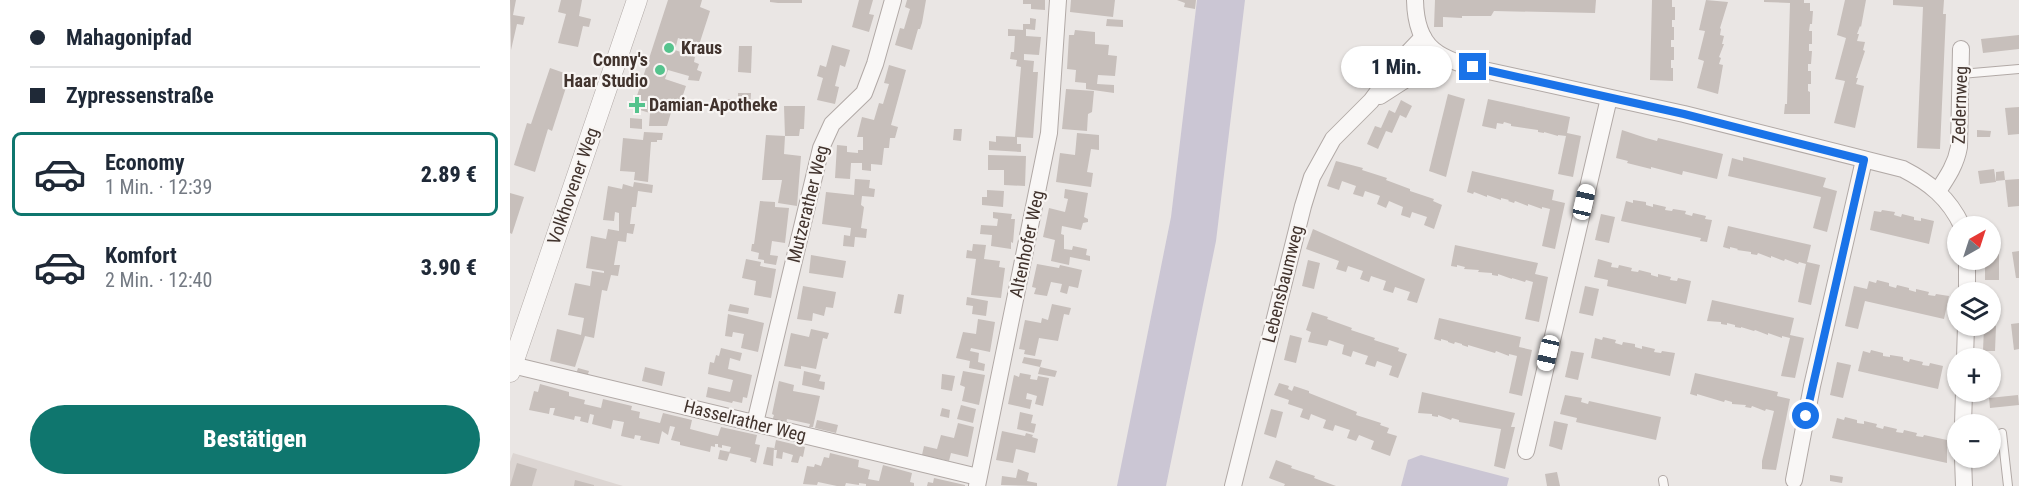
<!DOCTYPE html>
<html lang="de">
<head>
<meta charset="utf-8">
<style>
  :root { --surface:#fff; --page:#f2f2f3; --text:#1f2937; --muted:#747a83; --line:#e0e1e3; --accent:#0f766e }
  body { margin:0; font-family:"Roboto Condensed",sans-serif; background:var(--page); color:var(--text); height:100vh; display:flex; flex-direction:column; font-size:22px; white-space:nowrap }
  * { box-sizing:border-box; margin:0 }
  p { font-size:20px; color:var(--muted) }
  .icon { flex:none; width:33px; height:33px; fill:none; stroke:currentColor; stroke-width:2; stroke-linecap:round; stroke-linejoin:round }
  .map { position:relative; flex:1; overflow:hidden }
  .side { display:flex; flex-direction:column; background:var(--surface); width:510px }
  .side>* { flex:none }
  .top-card { display:grid; align-content:center; height:132px; padding:0 30px; background:var(--surface) }
  .needle { width:39px; rotate:39deg }
  .controls { position:absolute; left:1437px; top:216px; display:grid; gap:12px }
  .controls a { display:grid; place-items:center; width:54px; height:54px; border-radius:50%; background:var(--surface); box-shadow:0 2px 4px #0004; font-size:30px }
  .end { position:absolute; width:27px; height:27px; margin:-14px; border:8px solid #1a73e8; background:#fff; box-shadow:0 0 0 3px #fff }
  .from { border-radius:50% }
  .bubble { position:absolute; height:42px; border-radius:21px; background:var(--surface); box-shadow:0 2px 4px #0004; font-size:20px; font-weight:800; line-height:42px; text-align:center }
  .car { position:absolute; width:18px; height:36px; margin:-18px -9px; border-radius:8px; box-shadow:0 0 4px 2px #0007; background:linear-gradient(#fff 24%,#345 0 40%,#fff 0 76%,#345 0 86%,#fff 0) }
  .top-card b { display:flex; align-items:center; gap:21px; height:57px; font-size:22px }
  .top-card b+b { border-top:2px solid var(--line) }
  .top-card i { width:15px; height:15px; background:var(--text) }
  ul { padding:0; list-style:none }
  li { display:flex; align-items:center; gap:18px; height:84px; margin:0 12px 9px; padding:0 18px; border:3px solid transparent; border-radius:9px }
  li div { flex:1 }
  li b { display:block; font-size:22px }
  li em { font-style:normal; font-weight:800 }
  li.on { border-color:var(--accent) }
  li>.icon { width:54px; height:54px; stroke-width:1.5 }
  .cta { display:flex; gap:12px; margin-top:auto; padding:12px 30px }
  .cta a { flex:1; height:69px; border-radius:36px; background:var(--accent); color:#fff; font-size:24px; font-weight:800; line-height:69px; text-align:center }
  main { display:flex; flex:1; min-height:0 }
  .map>svg:first-child { display:block }
</style>
</head>
<body>
<main>
<section class="side">
<div class="top-card">
<b><i class="from"></i>Mahagonipfad</b>
<b><i></i>Zypressenstraße</b>
</div>
<ul>
<li class="on"><svg class="icon" aria-label="car" viewBox="0 0 24 24"><path d="M5 17H2v-5l4-1 3-4h7l3 4 3 1v5h-3M9 17h6M6 11h13"/><circle cx="7" cy="17" r="2"/><circle cx="17" cy="17" r="2"/></svg><div><b>Economy</b><p>1 Min. · 12:39</p></div><em>2.89 €</em></li>
<li><svg class="icon" aria-label="car" viewBox="0 0 24 24"><path d="M5 17H2v-5l4-1 3-4h7l3 4 3 1v5h-3M9 17h6M6 11h13"/><circle cx="7" cy="17" r="2"/><circle cx="17" cy="17" r="2"/></svg><div><b>Komfort</b><p>2 Min. · 12:40</p></div><em>3.90 €</em></li>
</ul>
<div class="cta"><a>Bestätigen</a></div>
</section>
<div class="map">
<svg width="1509" height="486" viewBox="0 0 1509 486">
  <rect width="100%" height="100%" fill="#eae6e4"/>
  <path fill="#dcd5d2" d="M3,453L113,486H0V462Z"/>
  <g fill="#cbc6d4">
    <path d="M687,0H735L706,241L656,486H607L661,217Z"/>
    <path d="M911,455L999,478L997,486H891L898,460Z"/>
  </g>
  <g fill="#c7bfbb">
    <path d="M0,0H6L3,15L15,17L13,25L7,24L1,50Z"/>
    <path d="M51,0H72L69,16L81,19L79,27L73,26L68,47L48,43L56,14L48,12Z"/>
    <path d="M158,0H192L190,7L200,11L189,45L168,38L165,50L185,57L184,62L189,64L187,70L192,72L189,81L178,80L179,76L158,70L155,79L176,86L171,101L165,99L157,126H139L140,113L123,108Z"/>
    <path d="M260,0H292V3H268L260,2Z"/>
    <path d="M349,0H363L359,14L364,15L359,32L342,27Z"/>
    <path d="M397,0H416L412,23L410,29H408L402,50L385,45L390,28L394,29L399,12L400,9L395,7Z"/>
    <path d="M513,0H535V10L521,9V4H513Z"/>
    <path d="M561,0H605L603,17L560,12Z"/>
    <path d="M667,0H686L685,9L674,7L675,3Z"/>
    <path d="M925,0H1086L1085,13L984,11L981,16H952V18L933,17V27H924Z"/>
    <path d="M1142,0H1162V7H1165V20H1162V27H1164V40H1161V47H1164V60H1161V68H1163V81L1140,80Z"/>
    <path d="M1196,0L1218,2L1210,28L1211,29L1210,35L1214,36L1212,44H1214L1209,57L1211,58L1209,64L1213,65L1208,94L1187,88L1194,61L1188,59L1195,31L1189,30Z"/>
    <path d="M1254,0H1294V3H1300V11H1303L1302,24H1300L1299,31H1302V44H1299V51H1302L1301,64H1298V71H1301V84H1298V91L1300,92V114H1274L1275,104H1277L1280,3L1254,2Z"/>
    <path d="M1335,0H1356L1351,27L1350,26L1347,34H1349L1347,41L1355,42L1353,50L1355,51L1346,78H1348L1346,84L1354,86L1345,128L1324,123L1335,81L1325,79L1336,38L1327,35Z"/>
    <path d="M1383,0H1434L1433,14H1436L1430,149L1407,148L1413,7L1383,5Z"/>
    <path d="M520,18L526,19L525,30L516,29V36L531,37L529,55L514,54V60L524,61L523,72H528L523,138L505,137L511,67L506,66L507,60L500,59L501,52H504L505,36H498V29L513,30V24H520Z"/>
    <path d="M597,19L613,20V27L596,26Z"/>
    <path d="M565,30L585,32V44L599,45L598,55L607,56L605,76L588,75L587,84L604,85V93L576,89V83L565,82L566,70L557,69L559,35H564Z"/>
    <path d="M1509,35V49L1473,53L1471,39Z"/>
    <path d="M322,45L340,50L335,67L330,65L329,70L325,86L329,87L325,104L307,100L313,78L307,76L310,65L316,67Z"/>
    <path d="M229,46H242L241,73L228,72Z"/>
    <path d="M379,65L396,70L381,125L388,127L385,138H380L379,148H374L372,165L361,164V171L352,170V163H341L340,179L325,178L327,145L337,146V152L348,153V150H353V137H347L352,117L364,120L369,103L373,104L379,84L374,83Z"/>
    <path d="M40,68L60,75L42,131L38,129L25,172L4,165L17,123L21,124Z"/>
    <path d="M556,89L584,91L582,112L578,114L577,131L552,129Z"/>
    <path d="M228,93H241L240,111H215V99L228,100Z"/>
    <path d="M938,94L955,99L936,177L919,171Z"/>
    <path d="M978,99L1060,117L1057,133L1071,136L1063,177L1048,174L1056,136L1048,135V136L1034,132V133L1028,132V130L1001,126V124L994,122L993,124L987,123L986,129L972,126Z"/>
    <path d="M891,100L902,106L896,118L890,115L882,133L876,131L868,149L857,144L865,126L871,128L879,110L885,113Z"/>
    <path d="M274,106H295L294,129H290L289,136H275Z"/>
    <path d="M1509,107V134L1498,135L1495,108Z"/>
    <path d="M120,118L132,119V129L120,128Z"/>
    <path d="M444,129H452L451,141L443,140Z"/>
    <path d="M1112,130L1136,138L1147,141L1148,138L1213,154L1207,179L1173,171L1172,175L1141,167V169L1117,163L1118,161L1106,158Z"/>
    <path d="M1467,130L1481,131L1480,137H1467Z"/>
    <path d="M134,132L153,133L152,140H147V142H141L138,182L124,180L125,172L110,171L113,138L133,140Z"/>
    <path d="M567,133L589,135V150L581,149L577,172L583,173L581,187L546,182L550,153L565,155Z"/>
    <path d="M256,135L275,136L274,154L291,156L287,206L268,203L272,180H252Z"/>
    <path d="M486,136L507,137V144H511V152L479,150V141L486,142Z"/>
    <path d="M478,155L516,156L515,186L494,185V170H478Z"/>
    <path d="M1233,157L1316,178L1313,187L1327,191L1317,232L1303,228L1311,197L1218,176L1222,158L1233,161Z"/>
    <path d="M826,161L853,168L852,170L877,178L876,180L900,189V191L924,199L923,201L932,205L924,229L914,225L917,217L902,212L900,218L891,215L893,207L879,201L876,208L867,204L870,196L855,191L853,197L843,194L846,186L832,181L829,190L817,186Z"/>
    <path d="M1484,169L1486,182L1470,184L1468,171Z"/>
    <path d="M962,171L1044,190L1042,200L1055,203L1045,249L1032,246L1040,209L1032,207V209L1018,204V206L1005,201L1004,203L998,201L999,200L991,198V200L977,195V197L964,192L963,194L957,192Z"/>
    <path d="M1494,171L1495,180L1486,181V172Z"/>
    <path d="M345,179L360,180L359,188L365,189L364,197L352,196L351,205L354,207L351,228L357,229L356,238L345,237L344,247L333,246L334,235L340,236L341,228L312,224L316,192L344,195Z"/>
    <path d="M1509,179V206L1498,207L1495,180Z"/>
    <path d="M124,182L143,185L142,193L128,191L126,207H122L120,224H125L123,234L117,233L116,242L108,241L104,265H110L108,276L101,275L97,291L92,290L84,338L75,336L65,367L40,361L47,329L71,335L74,318L58,315L65,283L80,286L82,271L94,273V271L76,268L81,236L96,239L98,229L109,231V213L105,212L104,221L93,220L98,186L112,189L113,184L123,187Z"/>
    <path d="M555,189L578,193L574,217L578,219V222L573,223L571,230L552,226L551,234L554,235V249L562,250L563,246L577,249L576,255L580,256V261L560,257L559,265L541,261L545,240L533,237L536,223L539,208L555,212L558,199L554,198Z"/>
    <path d="M477,190L494,191L493,207L472,205V197H477Z"/>
    <path d="M0,193L14,197L2,234L0,233Z"/>
    <path d="M1123,200L1136,202V205L1143,207V204L1156,207L1155,210L1162,211L1163,209L1176,211L1175,214L1182,216L1183,213L1196,216L1195,219L1202,220L1197,242L1190,241L1191,238L1111,221L1116,201L1123,203Z"/>
    <path d="M250,201L265,202V207L279,208L275,243L262,241L260,255L268,256L266,265L254,263V260L248,259L249,253L241,251L242,244H244Z"/>
    <path d="M1372,210L1385,212L1384,215L1391,217L1392,214L1404,217V220L1411,221V218L1424,221L1419,244L1360,230L1364,211L1371,212Z"/>
    <path d="M483,212L502,214L501,219H505L503,243L501,242V249L481,246L482,235L470,234L471,225L487,226L488,219L483,218Z"/>
    <path d="M1091,214L1105,217L1099,243L1085,240Z"/>
    <path d="M1218,226L1301,245L1297,262L1310,265L1301,305L1288,302L1296,264L1289,262L1288,264L1275,259L1274,261L1261,256V258L1248,253L1247,255L1241,254V252L1227,250L1228,249L1220,247V249L1213,247Z"/>
    <path d="M803,229L915,279L907,303L897,300L900,292L885,287L883,293L873,290L876,281L861,276L859,282L850,279L853,271L838,266L836,272L826,269L829,261L796,249Z"/>
    <path d="M463,244L476,245L474,259L490,261L489,267L495,268L491,298L461,295L466,259L456,258L457,250L462,251Z"/>
    <path d="M945,245L1028,263L1025,274L1038,277L1029,322L1015,319L1023,282L1016,280L1015,282L1002,278V279L988,274V276L982,275V273L968,272L969,270L954,269L955,267L947,265V267L941,266Z"/>
    <path d="M1509,251V278H1506L1502,252Z"/>
    <path d="M1480,253H1489V280H1475V260H1480Z"/>
    <path d="M301,255L336,261L333,278L299,273Z"/>
    <path d="M236,259L251,262L250,266L266,269L261,298L244,295L246,281L232,278Z"/>
    <path d="M1088,259L1102,263L1101,267L1108,268L1109,265L1122,268L1121,271L1128,272L1129,270L1141,273V275L1148,277V274L1161,277L1160,280L1167,281L1168,278L1181,281L1176,304L1097,286L1098,280L1084,277Z"/>
    <path d="M798,260L810,263L804,289L792,286Z"/>
    <path d="M527,264L549,268L550,265L572,270L568,288L559,286L557,294L550,292L552,284L541,282L537,296L524,294L526,288L522,287Z"/>
    <path d="M1367,280L1379,283V286L1386,288L1387,285L1399,288V290L1406,292V289L1419,292L1418,295L1425,296L1426,294L1439,296L1434,319L1355,301L1348,329L1335,326L1344,286L1357,289L1359,281L1366,283Z"/>
    <path d="M293,286L326,292L323,308L316,307L314,316L303,313L302,321L287,319Z"/>
    <path d="M1075,286L1089,289L1083,316L1069,313Z"/>
    <path d="M388,294L394,295L391,314L384,313Z"/>
    <path d="M457,297L478,301L476,316L462,314L463,306L456,305Z"/>
    <path d="M1202,300L1284,318L1280,335L1294,338L1285,378L1271,376L1280,338L1272,336V338L1258,333V335L1245,330L1244,331L1231,327V328L1225,327V325L1217,323V325L1211,324V322L1197,321Z"/>
    <path d="M220,304L239,308L238,314L218,311Z"/>
    <path d="M542,304L561,308L559,315L554,314L548,341L529,338L525,356L514,354L515,350L509,349L515,320L531,323L532,318L538,320Z"/>
    <path d="M802,312L818,317L817,319L842,328L841,330L865,338L864,340L889,348L888,351L897,354L888,378L879,375L882,366L867,361L865,367L855,364L858,356L843,351L841,357L832,354L834,345L819,340L817,346L798,342L801,332L796,330Z"/>
    <path d="M218,314L254,323L248,352L231,348L234,334L223,332L222,337L215,336Z"/>
    <path d="M929,318L1011,337L1009,347L1022,350L1012,396L999,393L1007,356L999,354V356L986,351L985,353L958,345V347L952,345V344L945,342L944,344L938,342V341L931,339V341L924,339Z"/>
    <path d="M468,319L485,322L480,352L461,348L460,351L469,353L468,362L475,364L474,371L459,368L460,361L446,358L453,332L466,334Z"/>
    <path d="M1509,323V349L1504,350L1501,324Z"/>
    <path d="M1474,326H1486L1485,351H1473Z"/>
    <path d="M301,329L319,333L317,339L313,338L306,369L291,366V369L274,366L281,333L299,337Z"/>
    <path d="M780,335L792,338L786,363L774,360Z"/>
    <path d="M1093,337L1106,340L1105,343L1112,345L1113,342L1125,344V347L1132,349V346L1145,349L1144,352L1151,353L1152,351L1165,353L1160,376L1081,358L1085,338L1092,340Z"/>
    <path d="M211,348L232,353L230,361L220,358L218,369L242,375L237,398L233,397L232,403L223,401L222,403L196,397L198,387L220,392L223,380L198,374L200,362L204,363L206,355L209,356Z"/>
    <path d="M1361,350L1373,353V356L1380,357V355L1393,357V360L1399,362L1400,359L1413,362L1412,365L1419,366L1420,363L1433,366L1428,389L1348,371L1353,351L1360,353Z"/>
    <path d="M1061,351L1074,353L1068,380L1055,377Z"/>
    <path d="M514,357L532,360L530,367L547,371L545,377L528,374L530,367L512,363Z"/>
    <path d="M1327,362L1341,365L1333,398L1320,395Z"/>
    <path d="M135,367L155,372L152,386L132,381Z"/>
    <path d="M68,368L79,371L77,377L66,374Z"/>
    <path d="M294,371L311,375L309,381L315,382L314,390L292,385Z"/>
    <path d="M453,371L475,375L469,405L452,401L455,387L450,385Z"/>
    <path d="M510,373L521,375L520,379L527,380L528,376L539,378L533,406L525,404L527,396L517,393L516,399L522,400L520,409L498,404L504,375L509,377Z"/>
    <path d="M1185,373L1268,392L1267,396L1280,399L1266,470L1252,469V461L1264,411L1256,409L1255,411L1242,406L1241,408L1235,407L1236,405L1222,404V402L1215,400L1214,402L1187,394V396L1180,394Z"/>
    <path d="M432,374L445,376L442,391L431,389Z"/>
    <path d="M269,381L284,385L283,391L310,396L303,427H299L300,424L277,419L276,424L262,421L264,415L262,414Z"/>
    <path d="M769,383L779,386L778,389L782,391L784,386L799,391V393L847,412L846,415L871,423L870,425L879,428L877,433L887,436L880,456L861,449L864,441L849,435L846,441L837,438L840,430L825,425L823,431L813,428L816,420L801,414L799,420L790,417L793,409L778,404L779,400L764,395Z"/>
    <path d="M30,384L59,392V396L75,400L74,404L91,408L93,399L122,406L121,410L130,412L129,418L150,423L153,413L182,420L180,429L203,435L208,436L211,427L247,435L245,444L250,445L246,463L240,461L241,458L219,453L221,447L212,445V448L208,447V444H205V447L201,446L200,452L170,445V442L161,440L165,427L160,426L158,435L152,431L149,444L130,440L131,436L125,435L124,439L111,436L114,422L103,420L101,429L82,424L84,415L80,414L78,423L70,421L71,417L65,416L64,420L43,415L45,408H40L39,414L19,410L24,391L28,392Z"/>
    <path d="M912,392L1005,413L1001,427H1005L995,469L984,466L991,429L949,422V420L942,418L941,420L928,415V417L922,416V414L908,413Z"/>
    <path d="M1055,395L1072,398L1071,402L1078,404L1079,401L1151,417L1146,440L1066,422L1067,418L1050,414Z"/>
    <path d="M1508,395L1509,405L1480,408L1479,398Z"/>
    <path d="M451,405L466,409L463,423L447,419Z"/>
    <path d="M432,408L440,410L439,418L430,416Z"/>
    <path d="M761,409L773,412L766,438L754,434Z"/>
    <path d="M510,412L523,415L521,423L526,424L524,433L507,429Z"/>
    <path d="M1335,417L1347,420V423L1354,424V421L1367,424L1366,427L1373,429L1374,426L1387,429L1386,432L1393,433L1394,430L1407,433L1406,436L1413,437L1414,435L1437,440V463L1322,438L1327,418L1334,420Z"/>
    <path d="M307,420L328,425L326,433L305,428Z"/>
    <path d="M1044,421L1058,424L1052,450L1039,446Z"/>
    <path d="M448,423L464,427L458,457L441,453L439,461L412,455L414,446L427,449L431,435L444,438Z"/>
    <path d="M492,431L515,436L516,433L523,435L522,437L528,439L525,453L506,449L503,463L486,460Z"/>
    <path d="M266,440L295,447L293,457L290,456L288,463L281,462L283,455L273,452L272,459L266,458L267,450H264Z"/>
    <path d="M257,447L264,448L263,466L253,464Z"/>
    <path d="M210,450L220,452L217,461L208,459Z"/>
    <path d="M320,453L349,460L348,467L360,470L358,479L369,481L373,465L402,473L400,482L404,483V486H356V484L349,483V485L336,483L335,486H327L308,482L307,485L293,484L297,466L304,467L305,464L311,466L314,457L319,458Z"/>
    <path d="M766,460L782,466L781,468L805,476L804,478L826,486H774L775,484L759,478Z"/>
    <path d="M7,463L27,469L22,486H0Z"/>
    <path d="M508,469L519,473L517,481L527,483V486L491,485L492,476L506,478Z"/>
    <path d="M1047,472L1050,486H1037L1035,474Z"/>
    <path d="M1320,475L1333,477L1332,483L1320,481Z"/>
    <path d="M424,478L455,485V486H417L418,482L423,483Z"/>
    <path d="M65,480L84,485V486H64Z"/>
  </g>
  <g fill="none" stroke-linecap="round" stroke-linejoin="round">
    <defs>
      <g id="service">
        <path d="M1451,74L1509,69"/>
        <path d="M1492,433L1498,486"/>
        <path d="M1153,480L1154,486"/>
      </g>
      <g id="minor">
        <path d="M905,0C906,51 930,59 974,70L1174,114L1393,169C1420,183 1439,198 1452,226"/>
        <path d="M870,96L915,67L926,54"/>
        <path d="M1428,191C1438,176 1446,164 1449,147L1451,49"/>
        <path d="M1457,260V292"/>
        <path d="M1455,358L1456,326"/>
        <path d="M2,365L468,477"/>
        <path d="M245,423L311,148L322,124L354,93L365,64L383,0"/>
        <path d="M1453,424L1454,392"/>
        <path d="M1016,451L1099,98"/>
        <path d="M1453,458L1454,486"/>
        <path d="M1284,480L1302,386L1354,160"/>
        <path d="M467,486L539,133L548,0"/>
        <path d="M723,486L793,206L802,177L823,139L861,101L893,58L913,37"/>
      </g>
      <path id="tertiary" d="M0,372L127,0"/>
    </defs>
    <use href="#service" stroke="#b1a9a6" stroke-width="10"/>
    <use href="#minor" stroke="#b1a9a6" stroke-width="18"/>
    <use href="#tertiary" stroke="#b1a9a6" stroke-width="21"/>
    <use href="#service" stroke="#f9f7f6" stroke-width="8"/>
    <use href="#minor" stroke="#f9f7f6" stroke-width="16"/>
    <use href="#tertiary" stroke="#f9f7f6" stroke-width="20"/>
  </g>
  <g fill="none" stroke-linecap="round" stroke-linejoin="round">
    <path stroke="#1a73e8" stroke-width="8" d="M963,67L1174,114L1354,160L1296,416"/>
  </g>
  <g fill="#55c38d" stroke="#f8f5f3" stroke-width="2">
    <circle cx="159" cy="48" r="6"/>
    <circle cx="150" cy="70" r="6"/>
    <path d="M124 96h6v6h6v6h-6v6h-6v-6h-6v-6h6z"/>
  </g>
  <g text-anchor="middle" stroke-width="4.5" stroke-linejoin="round" paint-order="stroke">
    <g font-size="18" font-weight="bold" fill="#41332d" stroke="#f8f5f3" text-anchor="start">
      <text x="171" y="54">Kraus</text>
      <text x="138" y="66" text-anchor="end">Conny's<tspan x="138" dy="21">Haar Studio</tspan></text>
      <text x="139" y="111">Damian-Apotheke</text>
    </g>
    <g font-size="18" fill="#41332d" stroke="#f8f5f3">
      <text transform="translate(1450 105) rotate(-88)" y="6">Zedernweg</text>
      <text transform="translate(63 186) rotate(-71)" y="6">Volkhovener Weg</text>
      <text transform="translate(298 204) rotate(-76)" y="6">Mutzerather Weg</text>
      <text transform="translate(517 244) rotate(-78)" y="6">Altenhofer Weg</text>
      <text transform="translate(773 284) rotate(-76)" y="6">Lebensbaumweg</text>
      <text transform="translate(235 421) rotate(14)" y="6">Hasselrather Weg</text>
    </g>
  </g>
</svg>
<div class="controls">
<a><svg class="needle" viewBox="-14 -14 28 28"><path d="M0-13l5 13h-10z" fill="#e53935"/><path d="M0 13l5-13h-10z" fill="#747a83"/></svg></a>
<a><svg class="icon" aria-label="layers" viewBox="0 0 24 24"><path d="M12 4l9 5-9 5-9-5zM3 14l9 5 9-5"/></svg></a>
<a>+</a>
<a>−</a>
</div>
<i class="end from" style="left:1296px;top:416px"></i>
<i class="end" style="left:963px;top:67px"></i>
<div class="bubble" style="left:831px;top:46px;width:111px">1 Min.</div>
<i class="car" style="left:1074px;top:202px;rotate:13deg"></i>
<i class="car" style="left:1038px;top:353px;rotate:193deg"></i>
</div>
</main>
</body>
</html>
